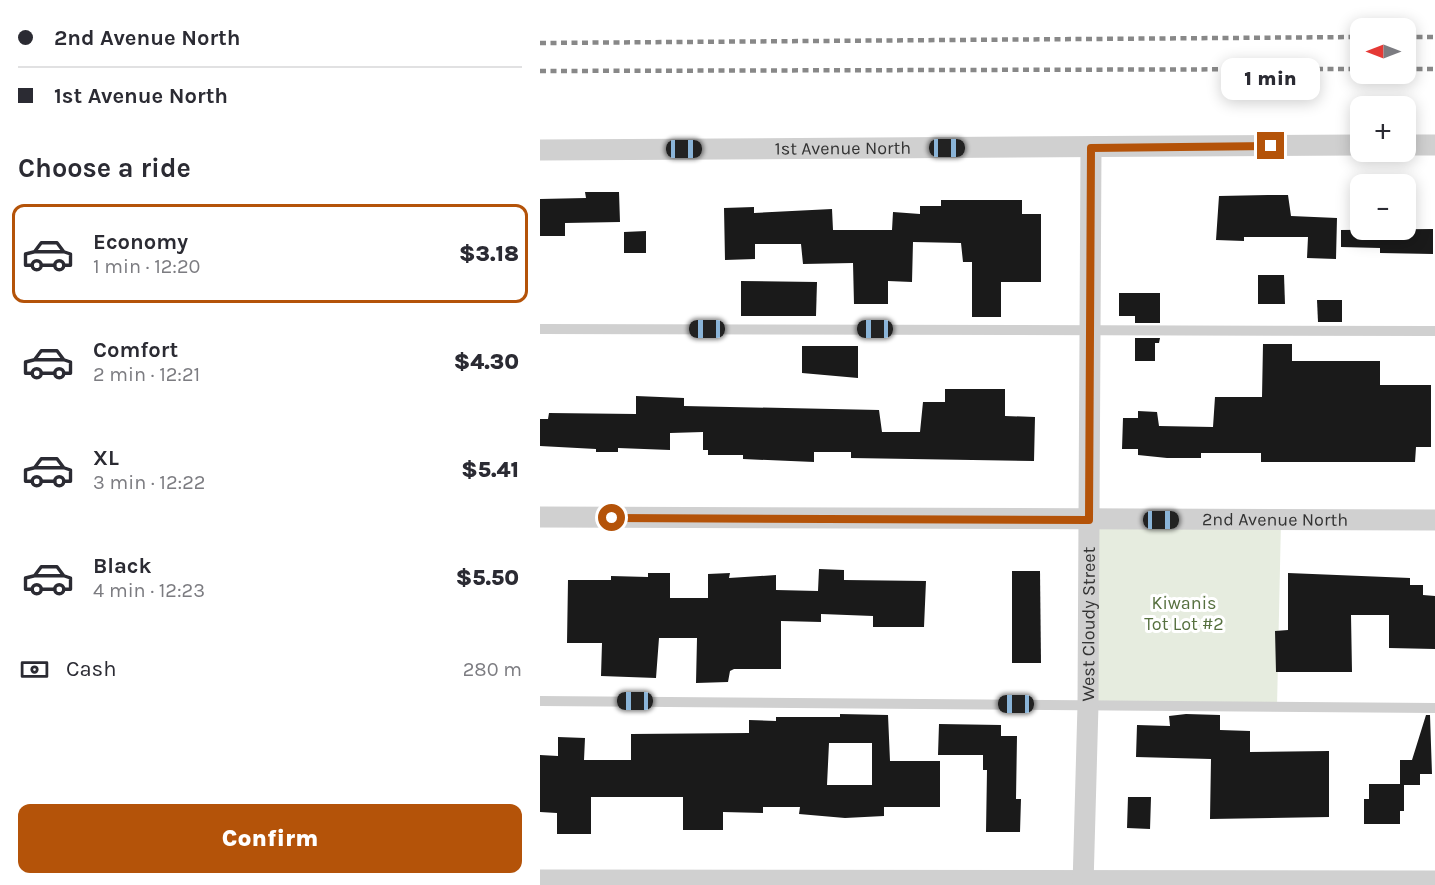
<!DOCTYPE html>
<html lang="en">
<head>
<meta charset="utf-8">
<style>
  :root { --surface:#fff; --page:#f7f7f7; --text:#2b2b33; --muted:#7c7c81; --line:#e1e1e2; --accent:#b45309 }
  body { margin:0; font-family:Karla,sans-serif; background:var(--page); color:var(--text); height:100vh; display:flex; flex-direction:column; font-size:22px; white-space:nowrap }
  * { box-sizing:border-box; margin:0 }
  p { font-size:20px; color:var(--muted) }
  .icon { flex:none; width:33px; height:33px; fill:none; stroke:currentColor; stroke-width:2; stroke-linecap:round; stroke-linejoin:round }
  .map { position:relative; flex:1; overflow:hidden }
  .panel { display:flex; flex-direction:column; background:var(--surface); width:540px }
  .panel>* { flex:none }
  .banner { display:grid; align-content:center; height:132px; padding:0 18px; background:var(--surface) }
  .needle { width:39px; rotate:270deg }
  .controls { position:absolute; left:810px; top:18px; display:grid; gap:12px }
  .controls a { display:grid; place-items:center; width:66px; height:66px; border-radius:12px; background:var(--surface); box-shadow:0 3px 15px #0003; font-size:30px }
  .end { position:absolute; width:27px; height:27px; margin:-14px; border:8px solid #b45309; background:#fff; box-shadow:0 0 0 3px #fff }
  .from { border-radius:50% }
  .bubble { position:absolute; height:42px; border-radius:12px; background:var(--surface); box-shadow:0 3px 15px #0003; font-size:20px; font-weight:800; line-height:42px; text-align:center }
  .car { position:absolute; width:18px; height:36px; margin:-18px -9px; border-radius:8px; box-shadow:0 0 4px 2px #0007; background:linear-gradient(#222 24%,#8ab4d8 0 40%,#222 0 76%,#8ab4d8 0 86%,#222 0) }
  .banner b { display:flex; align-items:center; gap:21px; height:57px; font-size:22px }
  .banner b+b { border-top:2px solid var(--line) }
  .banner i { width:15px; height:15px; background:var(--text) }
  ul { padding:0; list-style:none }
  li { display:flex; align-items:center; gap:18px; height:99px; margin:0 12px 9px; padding:0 6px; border:3px solid transparent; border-radius:12px }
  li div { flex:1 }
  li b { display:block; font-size:22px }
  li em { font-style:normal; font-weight:800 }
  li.on { border-color:var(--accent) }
  li>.icon { width:54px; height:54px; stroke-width:1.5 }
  h2 { padding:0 18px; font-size:27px; line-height:72px }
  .pay { display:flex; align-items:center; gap:15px; height:66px; padding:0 18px; font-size:22px }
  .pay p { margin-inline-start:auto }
  .button { display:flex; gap:12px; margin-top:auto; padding:12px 18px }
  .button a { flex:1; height:69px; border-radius:12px; background:var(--accent); color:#fff; font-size:24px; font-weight:800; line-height:69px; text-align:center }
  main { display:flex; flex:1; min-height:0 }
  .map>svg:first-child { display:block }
</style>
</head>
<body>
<main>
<section class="panel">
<div class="banner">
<b><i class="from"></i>2nd Avenue North</b>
<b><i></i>1st Avenue North</b>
</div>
<h2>Choose a ride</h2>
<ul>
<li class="on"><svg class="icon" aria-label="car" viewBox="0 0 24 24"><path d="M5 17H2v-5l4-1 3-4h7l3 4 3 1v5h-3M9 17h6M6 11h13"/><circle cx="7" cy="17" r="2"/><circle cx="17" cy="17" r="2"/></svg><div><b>Economy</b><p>1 min · 12:20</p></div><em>$3.18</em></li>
<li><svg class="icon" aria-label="car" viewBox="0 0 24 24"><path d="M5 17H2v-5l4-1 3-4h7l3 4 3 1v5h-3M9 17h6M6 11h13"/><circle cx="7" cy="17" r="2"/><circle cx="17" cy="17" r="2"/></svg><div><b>Comfort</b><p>2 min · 12:21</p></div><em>$4.30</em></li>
<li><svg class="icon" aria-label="car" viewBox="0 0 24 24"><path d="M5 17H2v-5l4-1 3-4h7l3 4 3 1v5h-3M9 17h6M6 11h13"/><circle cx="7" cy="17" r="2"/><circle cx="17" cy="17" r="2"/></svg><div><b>XL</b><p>3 min · 12:22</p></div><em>$5.41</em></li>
<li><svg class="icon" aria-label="car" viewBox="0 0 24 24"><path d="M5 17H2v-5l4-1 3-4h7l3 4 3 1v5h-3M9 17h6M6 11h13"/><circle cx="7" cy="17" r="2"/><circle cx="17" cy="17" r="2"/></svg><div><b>Black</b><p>4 min · 12:23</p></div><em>$5.50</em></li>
</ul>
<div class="pay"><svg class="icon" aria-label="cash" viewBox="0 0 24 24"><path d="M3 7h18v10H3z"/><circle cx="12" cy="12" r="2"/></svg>Cash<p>280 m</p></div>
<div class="button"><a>Confirm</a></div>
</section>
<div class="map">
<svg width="895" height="885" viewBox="0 0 895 885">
  <rect width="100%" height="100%" fill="#fff"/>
  <path fill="#e6ecdf" d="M549,520H741L737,707L548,705Z"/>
  <g fill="#1a1a1a" fill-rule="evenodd">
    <path d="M45,192H79L80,222L25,223V236H0V199L46,198Z"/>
    <path d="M728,195H748L751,216L797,218L796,259L767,258L768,237H704V241L676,240L679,196Z"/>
    <path d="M401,200H482V214H501V282H461V317H432V262H423L421,243L373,242L372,282L348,281V304H314L313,263L263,264L261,244H215V259L185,260L184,208L214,207V213L292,209L293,230H352L353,212L380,214V206H401Z"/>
    <path d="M893,229V254L840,253V248L801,247V230Z"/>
    <path d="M106,231V253H84V232Z"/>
    <path d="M718,275H744L745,304H718Z"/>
    <path d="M201,281L277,282L276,316H201Z"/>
    <path d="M579,293H620V323H595V316H579Z"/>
    <path d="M777,300H802V322H778Z"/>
    <path d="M595,338H620L619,343H615V361H595Z"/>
    <path d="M723,344H752V361H840V385H891V447H876L875,462H721V453H661V458H627L598,455V449H582L583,418H598V411L617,412L619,426L673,427L675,397H722Z"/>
    <path d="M262,346H318V378L262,373Z"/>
    <path d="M405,389H465V416L495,417L494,461L311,458V452H274V462L203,459V455H168V450H163V432L130,433V450L78,448V452H56V449L0,446V419H8L9,413L96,414V396L144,398V406L339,410L342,432H380L383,402H405Z"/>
    <path d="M279,569L304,570V580L386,581L384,627H333V616L281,614V622L241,621V669H194L190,671L188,682L156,683L157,638H119L116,678L61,676L62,643H27L28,580H71V576L108,577V573H130V598H168V574L190,573L189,578L236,575V590L278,591Z"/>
    <path d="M472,571H500L501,663H472Z"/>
    <path d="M748,573L870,578V585H883V595L895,596V649L849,648V615H811L812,672H736L735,631L748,630Z"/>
    <path d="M300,714L348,715L350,761H400V807H344V816L305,818L259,814L260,807H223V813L183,812V830H143V797H51V834H17V813L0,812V755L18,756V737L45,738L44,760H91V734L209,733V720L236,721V717H300ZM289,743H332V785H287Z"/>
    <path d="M646,714L680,715V730L710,731V752L789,751V817L670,819L671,759L596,757L597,725L630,726L629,716Z"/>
    <path d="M886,715H890L892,774H880V785H864V811H860V824H824V799H829V784H860V760H872Z"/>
    <path d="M399,724L461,725V736H477L476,799H481L480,832H446L447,770H443V755H398Z"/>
    <path d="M588,797H611L610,829L587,828Z"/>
  </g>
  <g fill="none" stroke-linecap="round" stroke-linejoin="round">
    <g stroke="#d0d0d0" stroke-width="10">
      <path d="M0,329L895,331"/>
      <path d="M0,701L895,708"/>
    </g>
    <g stroke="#d0d0d0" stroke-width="21">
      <path d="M866,145H895"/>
      <path id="s1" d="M0,150L820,145"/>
      <path id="s2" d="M0,517L895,520"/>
      <path d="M0,880L895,881"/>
      <path id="s3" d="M543,885L548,705L551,148"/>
    </g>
    <g stroke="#888" stroke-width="4.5" stroke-dasharray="6 4.5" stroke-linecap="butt">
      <path d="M866,37H895"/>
      <path d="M0,43L820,37"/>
      <path d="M866,69H895"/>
      <path d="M0,71L820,69"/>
    </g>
  </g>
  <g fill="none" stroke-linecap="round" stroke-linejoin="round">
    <path stroke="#b45309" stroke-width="8" d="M72,518L549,520L551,148L731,146"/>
  </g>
  <g text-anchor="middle" stroke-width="6" stroke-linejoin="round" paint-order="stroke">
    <g font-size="18" fill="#333" stroke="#fff">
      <text dy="6" stroke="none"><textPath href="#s1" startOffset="303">1st Avenue North</textPath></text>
      <text dy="6" stroke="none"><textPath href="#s2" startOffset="735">2nd Avenue North</textPath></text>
      <text dy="6" stroke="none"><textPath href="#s3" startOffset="261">West Cloudy Street</textPath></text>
    </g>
    <g font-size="18" fill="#56703f" stroke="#fff">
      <text x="644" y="609">Kiwanis<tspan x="644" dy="21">Tot Lot #2</tspan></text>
    </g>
  </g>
</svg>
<div class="controls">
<a><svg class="needle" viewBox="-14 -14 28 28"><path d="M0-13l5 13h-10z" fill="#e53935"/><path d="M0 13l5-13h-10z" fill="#7c7c81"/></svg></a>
<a>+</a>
<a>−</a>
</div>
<i class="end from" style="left:72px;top:518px"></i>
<i class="end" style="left:731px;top:146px"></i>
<div class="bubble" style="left:681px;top:58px;width:99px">1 min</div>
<i class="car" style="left:407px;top:148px;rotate:90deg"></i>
<i class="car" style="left:144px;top:149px;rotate:90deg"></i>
<i class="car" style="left:167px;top:329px;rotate:270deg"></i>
<i class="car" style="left:335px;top:329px;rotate:270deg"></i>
<i class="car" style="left:621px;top:520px;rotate:90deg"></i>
<i class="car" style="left:95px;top:701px;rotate:270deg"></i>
<i class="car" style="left:476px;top:704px;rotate:270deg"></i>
</div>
</main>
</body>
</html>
